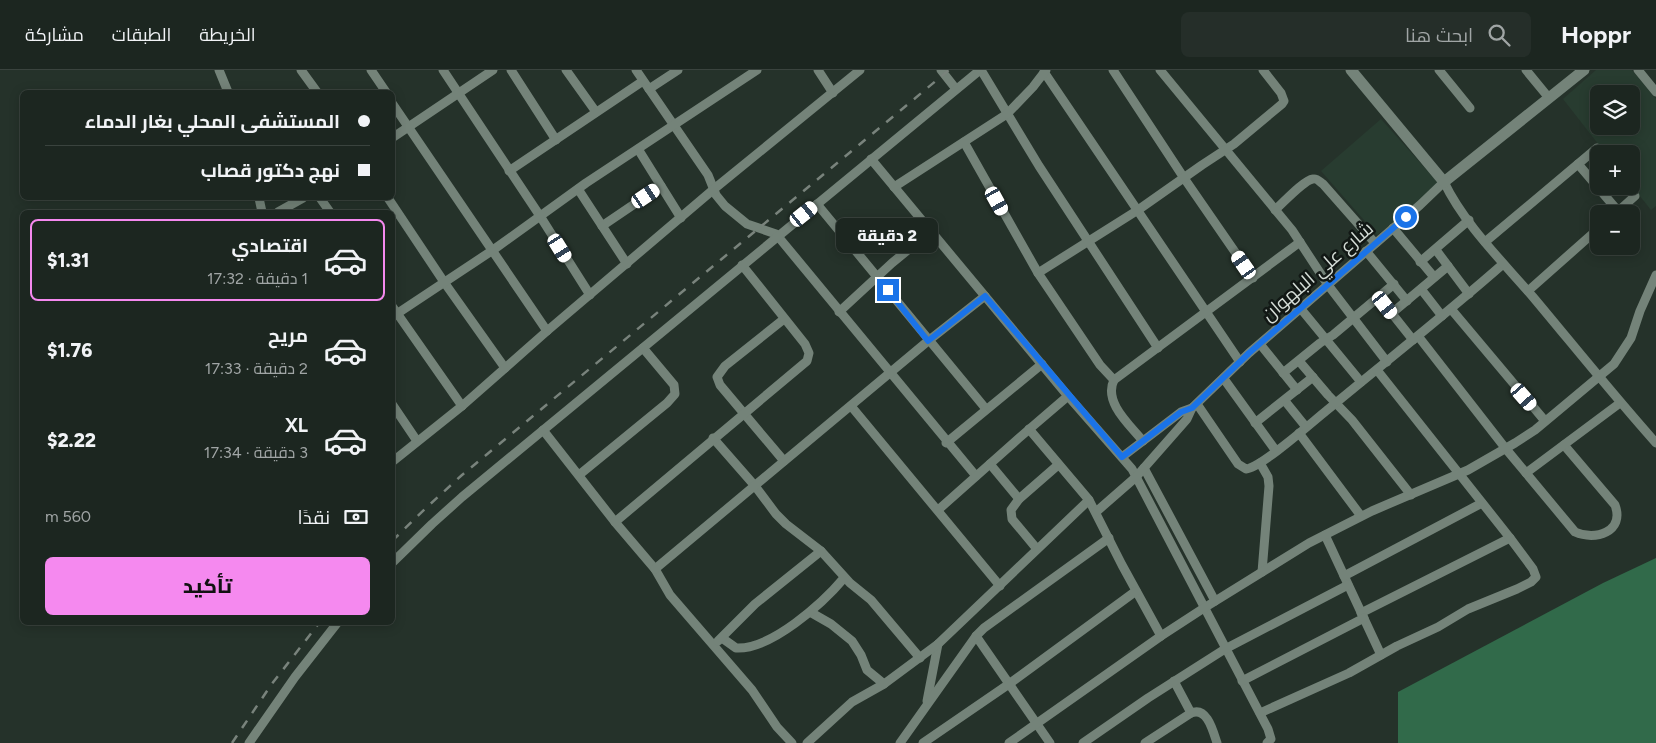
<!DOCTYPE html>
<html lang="ar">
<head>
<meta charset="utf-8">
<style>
  :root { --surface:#1c2620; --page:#252e29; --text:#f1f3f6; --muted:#a0a5a5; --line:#3a433e; --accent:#f589ef }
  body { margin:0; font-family:Figtree,Cairo,sans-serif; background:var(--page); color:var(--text); direction:rtl; height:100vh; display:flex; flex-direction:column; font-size:19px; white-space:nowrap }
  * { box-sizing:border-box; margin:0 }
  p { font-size:16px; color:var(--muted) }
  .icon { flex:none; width:28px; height:28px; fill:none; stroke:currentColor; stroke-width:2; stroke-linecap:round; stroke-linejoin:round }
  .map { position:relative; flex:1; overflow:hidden; direction:ltr }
  .details { position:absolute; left:20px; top:140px; width:375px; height:415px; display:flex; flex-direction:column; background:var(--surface); border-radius:8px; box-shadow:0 2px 12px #0003,0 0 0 1px var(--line); direction:rtl }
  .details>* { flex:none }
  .banner { position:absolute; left:20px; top:20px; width:375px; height:110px; border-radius:8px; box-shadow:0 2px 12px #0003,0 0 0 1px var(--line); direction:rtl; display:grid; align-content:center; height:110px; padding:0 25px; background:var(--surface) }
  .tools { position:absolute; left:1590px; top:15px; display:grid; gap:10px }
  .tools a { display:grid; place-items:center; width:50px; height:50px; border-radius:8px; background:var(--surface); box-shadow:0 2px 12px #0003,0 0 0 1px var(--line); font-size:25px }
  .end { position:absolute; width:22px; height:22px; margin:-11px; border:6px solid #1a73e8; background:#fff; box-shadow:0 0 0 2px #fff }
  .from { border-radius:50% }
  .bubble { position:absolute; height:35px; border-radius:8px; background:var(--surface); box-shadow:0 2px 12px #0003,0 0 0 1px var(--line); font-size:16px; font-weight:800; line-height:35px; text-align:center; direction:rtl }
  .car { position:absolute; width:15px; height:30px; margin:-15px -8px; border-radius:6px; box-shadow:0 0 4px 1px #0007; background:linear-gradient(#fff 24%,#345 0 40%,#fff 0 76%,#345 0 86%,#fff 0) }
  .banner b { display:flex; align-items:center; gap:18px; height:48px; font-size:19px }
  .banner b+b { border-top:1px solid var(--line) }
  .banner i { width:12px; height:12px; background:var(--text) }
  ul { padding:9px 0 0; list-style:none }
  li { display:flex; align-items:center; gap:15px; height:82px; margin:0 10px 8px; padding:0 15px; border:2px solid transparent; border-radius:8px }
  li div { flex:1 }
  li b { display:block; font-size:19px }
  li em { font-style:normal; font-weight:800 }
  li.current { border-color:var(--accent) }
  li>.icon { width:45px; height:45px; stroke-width:1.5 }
  .pay { display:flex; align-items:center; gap:12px; height:55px; padding:0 25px; font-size:19px }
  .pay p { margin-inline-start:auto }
  .button { display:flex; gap:10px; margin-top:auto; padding:10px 25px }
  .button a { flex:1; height:58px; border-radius:8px; background:var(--accent); color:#111; font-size:20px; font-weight:800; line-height:58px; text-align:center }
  header { display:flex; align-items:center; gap:30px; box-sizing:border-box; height:70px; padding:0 25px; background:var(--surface); border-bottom:1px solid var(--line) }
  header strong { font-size:24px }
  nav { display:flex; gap:28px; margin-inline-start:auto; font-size:18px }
  .search { width:350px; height:45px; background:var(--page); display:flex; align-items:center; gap:12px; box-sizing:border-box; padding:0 18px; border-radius:8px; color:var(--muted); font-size:19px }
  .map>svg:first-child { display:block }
</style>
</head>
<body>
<header>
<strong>Hoppr</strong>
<div class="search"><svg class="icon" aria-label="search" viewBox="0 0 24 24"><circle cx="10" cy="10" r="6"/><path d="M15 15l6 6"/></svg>ابحث هنا</div>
<nav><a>الخريطة</a><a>الطبقات</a><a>مشاركة</a></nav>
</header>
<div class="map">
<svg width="1656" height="673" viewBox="0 0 1656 673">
  <rect width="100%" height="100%" fill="#25322a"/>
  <g fill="#283c30" fill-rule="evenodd">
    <path d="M1596,0H1632L1656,29V136L1651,140L1631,115V84H1606L1563,29ZM1599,24H1631V56H1599Z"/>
    <path d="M1381,49L1442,117L1377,165L1321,101Z"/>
  </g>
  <path fill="#316a4a" d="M1656,488V673H1398V622L1603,513Z"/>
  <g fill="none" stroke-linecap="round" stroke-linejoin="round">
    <g stroke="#748379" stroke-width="9">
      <path d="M219,0L228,22"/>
      <path d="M301,0L317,22"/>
      <path d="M371,0L386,22"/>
      <path d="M443,0L540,146L590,225"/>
      <path d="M511,0L556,70"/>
      <path d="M566,0L596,42"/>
      <path d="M636,0L708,105L716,125L725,136L747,154L776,164L976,406"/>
      <path d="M818,0L833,23"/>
      <path d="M941,0L956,19"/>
      <path d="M981,0L1039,96L1158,278"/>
      <path d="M1113,0L1184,108L1253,208"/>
      <path d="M1160,0L1292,160L1328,215L1387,292"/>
      <path d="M1439,0L1470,38"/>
      <path d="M1526,0L1549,28"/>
      <path d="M1638,0L1656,22"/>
      <path d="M1044,2L1240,292"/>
      <path d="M649,19L678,0"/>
      <path d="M392,33L547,261"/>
      <path d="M392,68L493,0"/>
      <path d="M964,72L1038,203L1100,295L1114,310"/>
      <path d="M638,79L681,148"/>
      <path d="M871,89L1068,326L1132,399L1268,659L1271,669L1267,673"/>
      <path d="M1578,94L1618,141"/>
      <path d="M509,101L643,11"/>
      <path d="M894,117L1007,44L1033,17L1046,0"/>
      <path d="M578,119L627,194"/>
      <path d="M259,128L262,142"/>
      <path d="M320,128L330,142"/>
      <path d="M388,128L444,212L505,298"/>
      <path d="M817,134L986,339"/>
      <path d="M1275,140C1283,133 1304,110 1313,109C1317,108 1320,112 1323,114L1375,173"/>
      <path d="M278,142L303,128"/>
      <path d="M1615,144L1635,126"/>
      <path d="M602,156L661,116"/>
      <path d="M1393,158L1434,207"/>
      <path d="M1485,172L1597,78"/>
      <path d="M1436,180L1469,224"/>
      <path d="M1366,181L1407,231"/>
      <path d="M1420,192L1469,150"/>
      <path d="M1038,203L1138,140L1202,95L1234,74L1282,34L1284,31L1281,23L1263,0"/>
      <path d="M1421,219L1442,246"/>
      <path d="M1528,221L1599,158"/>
      <path d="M1378,226L1413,270"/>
      <path d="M392,236L462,336"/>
      <path d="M1301,239L1361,312"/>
      <path d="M1451,239L1545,351"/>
      <path d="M839,242L892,193L931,161"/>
      <path d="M1392,243L1448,196"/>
      <path d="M392,247L493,180L586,113L757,0"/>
      <path d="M1418,266L1506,379L1575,462C1595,471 1625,462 1615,435L1564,375"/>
      <path d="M1260,274L1297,320"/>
      <path d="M1299,291L1328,325L1352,350L1411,425"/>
      <path d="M1283,303L1320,273L1333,265L1394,214"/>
      <path d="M1224,309L1276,381"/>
      <path d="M1285,331L1306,357"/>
      <path d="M392,334L417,371"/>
      <path d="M1197,334L1238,394L1246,399C1262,397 1311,353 1326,341C1385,292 1445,245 1503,194"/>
      <path d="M851,336L1000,516"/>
      <path d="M1255,353L1313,307"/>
      <path d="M1029,359L1089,430L1122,495L1161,566"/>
      <path d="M543,360L615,452L655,499L670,525L752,620L777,657L792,673"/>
      <path d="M1299,363L1361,446"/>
      <path d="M713,368L755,416L776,444L786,454L821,481L850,513L871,530L920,588"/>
      <path d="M1143,371C1130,355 1103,332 1114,310L1300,172"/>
      <path d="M946,373L1042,294"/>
      <path d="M1122,387L1181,342L1192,338"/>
      <path d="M784,391L720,315L717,307L725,296L784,249"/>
      <path d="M392,392L462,336L547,261L714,119L860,0"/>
      <path d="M1260,393L1268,407L1269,416L1262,502"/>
      <path d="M990,394L1019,429"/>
      <path d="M1144,398L1215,531"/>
      <path d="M1526,403L1620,333"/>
      <path d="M579,405L667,333L675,324L674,315L643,278"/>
      <path d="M938,440L1019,368L1068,326"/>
      <path d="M1096,442L1136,407L1187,349L1192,338L1249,283L1420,135L1444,112C1464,154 1503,192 1533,227C1574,276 1614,326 1656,373"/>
      <path d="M615,452L807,291L809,283L805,274L742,195"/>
      <path d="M1325,465L1381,585"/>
      <path d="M1037,479L1012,449L1011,440L1019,429L1058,395"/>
      <path d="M392,493L432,454L462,427L980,0"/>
      <path d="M655,499L928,271L985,226"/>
      <path d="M1344,506L1482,433"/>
      <path d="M810,542L831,554L852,571L861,585L867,600L884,614"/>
      <path d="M1361,543L1510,468"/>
      <path d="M976,566L1050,673"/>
      <path d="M722,568L736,578C771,580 823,533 844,508"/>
      <path d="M718,571L755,534L821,481"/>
      <path d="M1174,611L1191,643"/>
      <path d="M1242,611L1364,548"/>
      <path d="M927,631L938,574"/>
      <path d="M1260,643L1349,603L1397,576L1438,557L1468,539L1517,519L1531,512L1536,507L1533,499L1510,468L1377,300"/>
      <path d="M249,673L295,607L338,552"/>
      <path d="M807,673L852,632L884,614L938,574L1089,430"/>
      <path d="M900,673L976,566L984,558L1109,468"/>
      <path d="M923,673L1009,614L1136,521"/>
      <path d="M1009,673L1161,566L1204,538L1309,473L1372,441L1468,400L1515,373L1535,360L1614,294L1631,268L1640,241L1656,205"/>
      <path d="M1083,673L1148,628L1225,579L1348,515"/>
      <path d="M1145,673L1191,643C1207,636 1213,661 1217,673"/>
    </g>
    <path stroke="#748379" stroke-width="11" d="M1351,0L1444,112L1584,0"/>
    <g stroke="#79837c" stroke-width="2.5" stroke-dasharray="9 9" stroke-linecap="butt">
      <path d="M392,471L427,437L462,405L949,0"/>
      <path d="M232,673L271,615L320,552"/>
    </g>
  </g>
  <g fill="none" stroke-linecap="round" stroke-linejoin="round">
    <path stroke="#1a73e8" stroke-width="6" d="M888,220L928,271L985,226L1122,387L1181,342L1192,338L1249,283L1406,147"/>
  </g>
  <g text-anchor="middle" stroke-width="5" stroke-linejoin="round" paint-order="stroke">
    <g font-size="19" fill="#d4dcd6" stroke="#121815">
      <text transform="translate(1317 201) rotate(-41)" y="7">شارع علي البلهوان</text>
    </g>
  </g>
</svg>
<div class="tools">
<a><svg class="icon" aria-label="layers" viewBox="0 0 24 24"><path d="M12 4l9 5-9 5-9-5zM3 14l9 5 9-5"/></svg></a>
<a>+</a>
<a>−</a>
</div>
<i class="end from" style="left:1406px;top:147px"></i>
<i class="end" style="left:888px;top:220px"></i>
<div class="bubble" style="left:836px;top:148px;width:102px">2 دقيقة</div>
<i class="car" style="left:646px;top:126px;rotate:56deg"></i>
<i class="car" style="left:997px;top:131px;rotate:151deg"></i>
<i class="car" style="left:804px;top:144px;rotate:51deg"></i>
<i class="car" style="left:560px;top:178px;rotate:148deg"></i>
<i class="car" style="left:1244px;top:195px;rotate:325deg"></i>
<i class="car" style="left:1385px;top:235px;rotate:142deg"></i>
<i class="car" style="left:1524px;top:327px;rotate:139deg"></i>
<div class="banner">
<b><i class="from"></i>المستشفى المحلي بغار الدماء</b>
<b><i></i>نهج دكتور قصاب</b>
</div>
<section class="details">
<ul>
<li class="current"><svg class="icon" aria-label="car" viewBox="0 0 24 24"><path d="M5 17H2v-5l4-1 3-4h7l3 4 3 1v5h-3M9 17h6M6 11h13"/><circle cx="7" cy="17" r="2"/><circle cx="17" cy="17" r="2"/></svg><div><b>اقتصادي</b><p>1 دقيقة · 17:32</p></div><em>$1.31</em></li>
<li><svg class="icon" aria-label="car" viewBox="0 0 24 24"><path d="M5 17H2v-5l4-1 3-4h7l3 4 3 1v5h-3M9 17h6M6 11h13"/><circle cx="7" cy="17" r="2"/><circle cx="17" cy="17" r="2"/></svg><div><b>مريح</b><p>2 دقيقة · 17:33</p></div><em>$1.76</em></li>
<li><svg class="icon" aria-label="car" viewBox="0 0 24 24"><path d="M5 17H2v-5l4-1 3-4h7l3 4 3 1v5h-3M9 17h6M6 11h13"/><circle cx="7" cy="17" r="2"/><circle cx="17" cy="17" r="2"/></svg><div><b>XL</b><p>3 دقيقة · 17:34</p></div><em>$2.22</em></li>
</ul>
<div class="pay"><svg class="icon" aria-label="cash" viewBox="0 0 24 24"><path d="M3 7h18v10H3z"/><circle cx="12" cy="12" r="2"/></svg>نقدًا<p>560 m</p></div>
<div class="button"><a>تأكيد</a></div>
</section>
</div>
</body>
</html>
